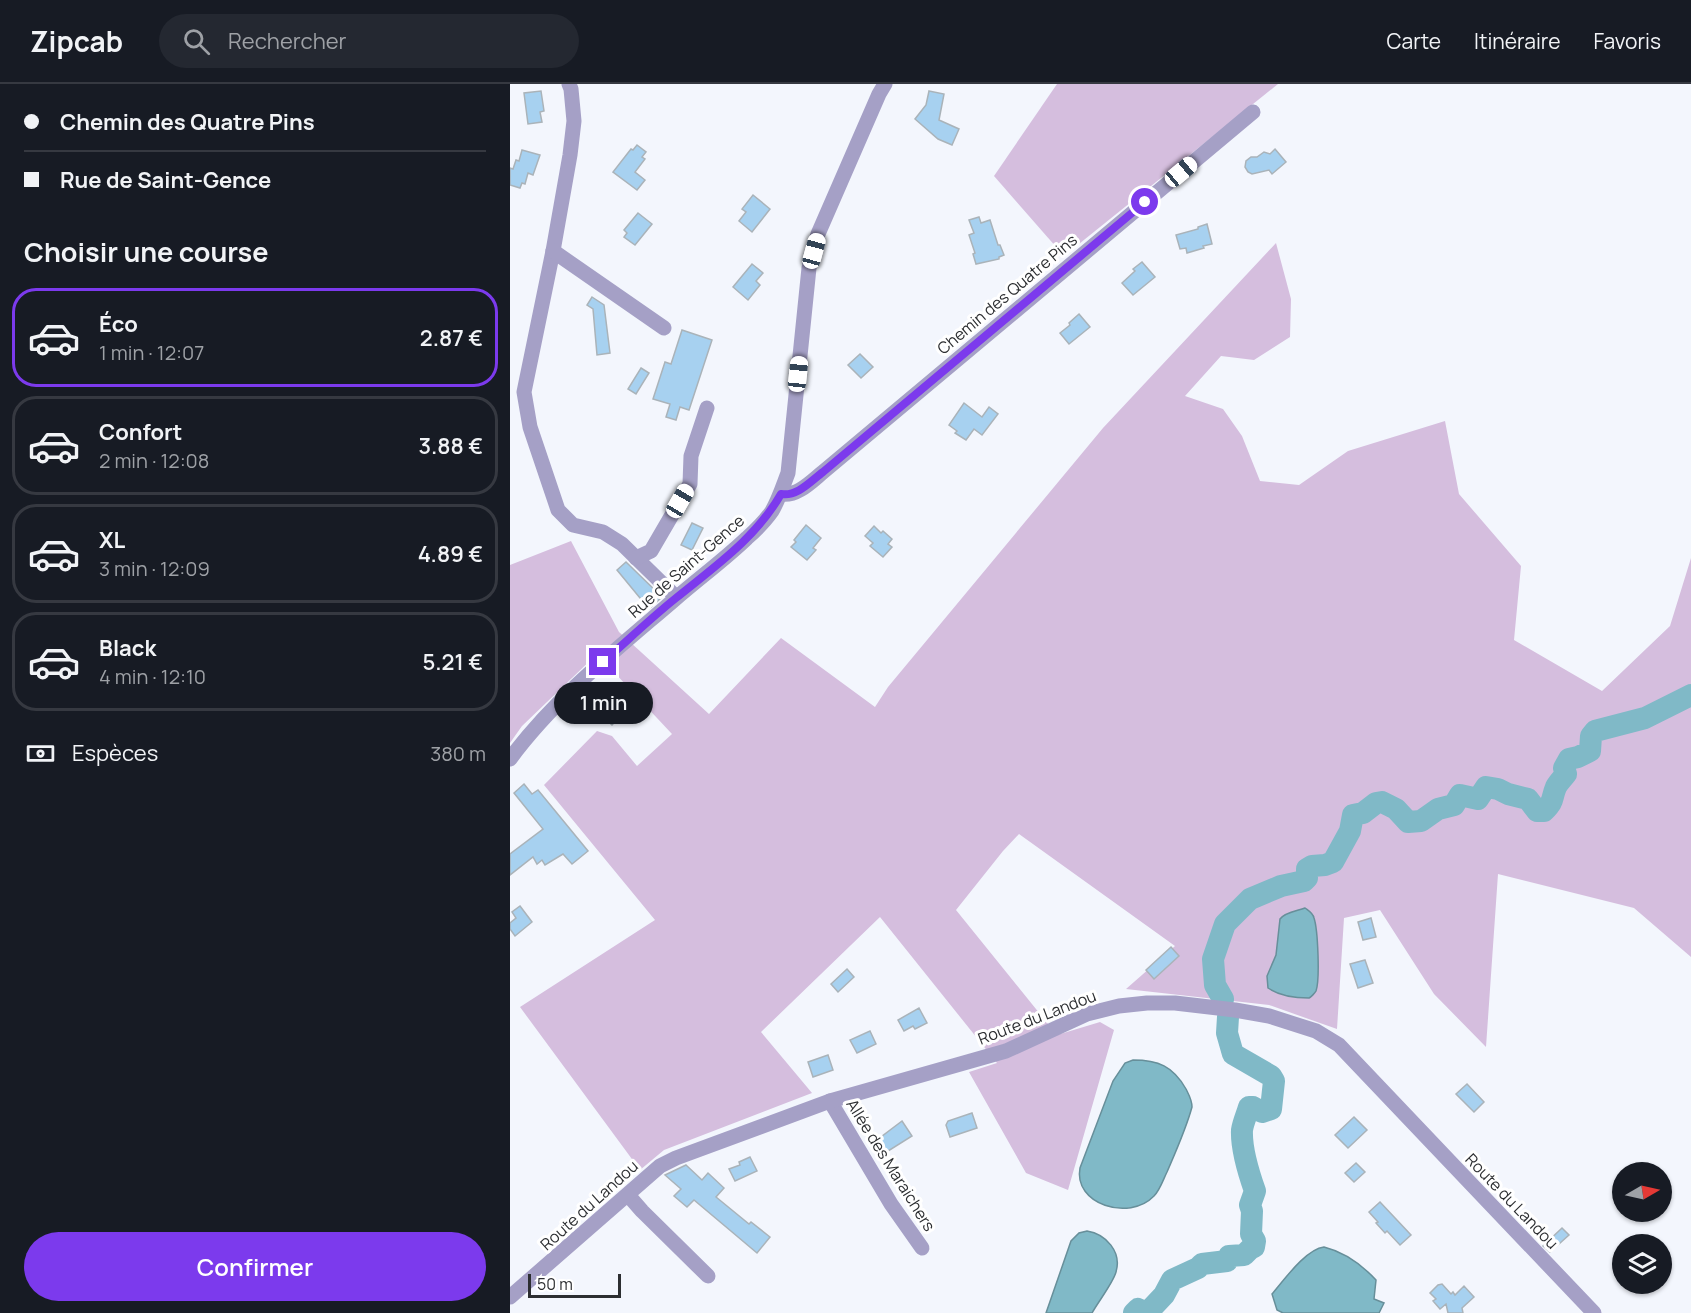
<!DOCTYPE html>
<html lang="fr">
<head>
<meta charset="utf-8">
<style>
  :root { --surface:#171b24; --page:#242831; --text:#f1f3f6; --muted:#9ea1a6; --line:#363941; --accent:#7c3aed }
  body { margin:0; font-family:Manrope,sans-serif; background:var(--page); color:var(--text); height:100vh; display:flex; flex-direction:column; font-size:22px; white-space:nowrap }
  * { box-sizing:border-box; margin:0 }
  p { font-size:20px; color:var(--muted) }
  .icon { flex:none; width:33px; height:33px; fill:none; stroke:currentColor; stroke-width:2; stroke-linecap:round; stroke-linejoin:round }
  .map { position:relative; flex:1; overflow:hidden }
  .details { display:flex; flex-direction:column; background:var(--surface); width:510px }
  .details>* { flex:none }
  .guide { display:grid; align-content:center; height:132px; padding:0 24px; background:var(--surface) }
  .needle { width:39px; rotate:81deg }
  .buttons { position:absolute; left:1102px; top:1078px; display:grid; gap:12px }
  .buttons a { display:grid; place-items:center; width:60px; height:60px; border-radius:50%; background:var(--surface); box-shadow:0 2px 4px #0004; font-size:30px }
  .scale { position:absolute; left:18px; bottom:15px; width:93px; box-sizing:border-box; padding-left:6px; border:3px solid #2c2e31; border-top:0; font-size:16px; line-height:21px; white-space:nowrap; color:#2c2e31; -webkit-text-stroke:4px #fff; paint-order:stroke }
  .end { position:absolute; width:27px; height:27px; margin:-14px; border:8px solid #7c3aed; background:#fff; box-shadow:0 0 0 3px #fff }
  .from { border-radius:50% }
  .bubble { position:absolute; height:42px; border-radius:21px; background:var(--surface); box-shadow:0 2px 4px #0004; font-size:20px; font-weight:600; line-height:42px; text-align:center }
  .car { position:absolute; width:18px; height:36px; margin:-18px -9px; border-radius:8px; box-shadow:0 0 4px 2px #0007; background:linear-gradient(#fff 24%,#345 0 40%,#fff 0 76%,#345 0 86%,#fff 0) }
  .guide b { display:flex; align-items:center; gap:21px; height:57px; font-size:22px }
  .guide b+b { border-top:2px solid var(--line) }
  .guide i { width:15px; height:15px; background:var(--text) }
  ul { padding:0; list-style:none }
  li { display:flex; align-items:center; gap:18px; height:99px; margin:0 12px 9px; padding:0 12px; border:3px solid var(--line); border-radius:24px }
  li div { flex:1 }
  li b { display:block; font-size:22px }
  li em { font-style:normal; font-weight:600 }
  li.on { border-color:var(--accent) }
  li>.icon { width:54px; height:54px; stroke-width:1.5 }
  h2 { padding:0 24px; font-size:27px; line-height:72px }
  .pay { display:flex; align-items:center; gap:15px; height:66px; padding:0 24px; font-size:22px }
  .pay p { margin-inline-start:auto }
  .button { display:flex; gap:12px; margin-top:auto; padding:12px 24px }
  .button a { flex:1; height:69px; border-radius:36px; background:var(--accent); color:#fff; font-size:24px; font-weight:600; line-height:69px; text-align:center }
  header { display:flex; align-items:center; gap:36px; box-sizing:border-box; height:84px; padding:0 30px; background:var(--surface); border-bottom:2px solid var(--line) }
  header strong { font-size:28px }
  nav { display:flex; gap:33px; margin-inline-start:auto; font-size:21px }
  .search { width:420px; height:54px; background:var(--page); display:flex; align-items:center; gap:15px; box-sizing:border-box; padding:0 21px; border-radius:33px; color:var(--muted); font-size:22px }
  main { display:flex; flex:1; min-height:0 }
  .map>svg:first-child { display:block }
</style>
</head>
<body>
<header>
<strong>Zipcab</strong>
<div class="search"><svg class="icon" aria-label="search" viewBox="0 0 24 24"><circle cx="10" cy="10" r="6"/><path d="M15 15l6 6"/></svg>Rechercher</div>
<nav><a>Carte</a><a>Itinéraire</a><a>Favoris</a></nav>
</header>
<main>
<section class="details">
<div class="guide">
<b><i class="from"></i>Chemin des Quatre Pins</b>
<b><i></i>Rue de Saint-Gence</b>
</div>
<h2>Choisir une course</h2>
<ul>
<li class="on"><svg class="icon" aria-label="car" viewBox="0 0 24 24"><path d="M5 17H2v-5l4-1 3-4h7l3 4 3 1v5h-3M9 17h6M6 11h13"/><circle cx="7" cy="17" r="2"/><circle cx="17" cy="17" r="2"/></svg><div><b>Éco</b><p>1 min · 12:07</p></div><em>2.87 €</em></li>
<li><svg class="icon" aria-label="car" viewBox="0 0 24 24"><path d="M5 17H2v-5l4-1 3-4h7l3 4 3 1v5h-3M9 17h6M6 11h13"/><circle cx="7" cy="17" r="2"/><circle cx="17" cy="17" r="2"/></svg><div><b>Confort</b><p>2 min · 12:08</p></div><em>3.88 €</em></li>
<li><svg class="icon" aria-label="car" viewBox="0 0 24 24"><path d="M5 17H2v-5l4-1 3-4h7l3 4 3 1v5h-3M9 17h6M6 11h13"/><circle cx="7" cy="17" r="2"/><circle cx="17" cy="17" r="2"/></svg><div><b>XL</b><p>3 min · 12:09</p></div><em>4.89 €</em></li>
<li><svg class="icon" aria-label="car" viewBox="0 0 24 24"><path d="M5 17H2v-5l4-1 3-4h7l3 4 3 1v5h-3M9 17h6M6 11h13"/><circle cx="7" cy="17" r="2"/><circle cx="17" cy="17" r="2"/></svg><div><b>Black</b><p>4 min · 12:10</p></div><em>5.21 €</em></li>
</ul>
<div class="pay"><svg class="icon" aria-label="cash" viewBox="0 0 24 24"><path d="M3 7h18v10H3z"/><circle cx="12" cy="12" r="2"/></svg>Espèces<p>380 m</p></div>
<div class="button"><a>Confirmer</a></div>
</section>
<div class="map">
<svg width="1181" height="1229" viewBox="0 0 1181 1229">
  <rect width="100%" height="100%" fill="#f3f6fd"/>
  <g fill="#d5bede">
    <path d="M547,0H768L554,172L484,92Z"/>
    <path d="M766,159L781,215L780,253L744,276L711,272L675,312L713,325L732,352L750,397L789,401L838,367L935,337L949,410L1011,482L1004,556L1092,607L1160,542L1181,474V873L1124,824L988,790L976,963L924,910L870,826L834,834L827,945L759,921L616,905L665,862L509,750L493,767L446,826L547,951L590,938L604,946L558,1106L516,1089L459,988L487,979L370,833L251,948L302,1009L154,1066L130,1086L10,923L145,836L34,701L87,647L102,652L127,682L162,650L87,570L12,642L0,659V481L61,457L109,548L199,630L271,554L365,623L378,603L593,344Z"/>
  </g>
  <g fill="#80b9c7" stroke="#678f9a" stroke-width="1.5">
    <path d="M795,824C799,827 803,829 804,834C808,846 810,896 806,907C805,909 801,913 799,914C785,914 770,912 758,904L757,892L766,871L770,835C775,828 787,827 795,824Z"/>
    <path d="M623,976C648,976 663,982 676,1005C679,1011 682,1016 682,1023C676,1045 666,1067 657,1088C653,1096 650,1106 644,1112C619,1138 563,1120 570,1084L603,997L615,979Z"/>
    <path d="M577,1147C596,1150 612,1168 606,1188C603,1199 588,1218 582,1229H536L561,1157L569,1149Z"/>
    <path d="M814,1163C834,1168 852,1181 866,1196L864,1215L874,1219L869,1229H773L767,1226L762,1210C774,1196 796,1165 814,1163Z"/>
  </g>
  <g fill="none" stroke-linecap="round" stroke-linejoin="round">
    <g stroke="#80b9c7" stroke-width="22">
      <path d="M713,915L705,901L703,875L715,840L740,815L771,802L794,797L797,794V785L802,782L815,781L823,778L840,747L843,731L853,729L866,719L872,718L886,725L898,738L911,737L928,725L944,721L950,711L968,715L976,703L988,705L998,710L1018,715L1027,727H1034C1045,716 1041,715 1046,703C1048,699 1053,694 1056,690L1054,684L1059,675L1068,673L1080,667L1081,652L1085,647L1135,634L1181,611"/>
      <path d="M624,1229L628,1225L637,1229L654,1211L662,1196L688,1184L692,1180L717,1177L719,1172L734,1171L740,1165L744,1163L745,1157L741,1150L742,1127L740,1121L745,1107C739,1090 731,1066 732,1046C733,1039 737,1030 739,1023H743L752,1028L761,1025L764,997L761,992L723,970L717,949L718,933"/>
    </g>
  </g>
  <g fill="#a7d1f0" stroke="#aab3b9" stroke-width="1.5">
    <path d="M31,7L34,27L30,28L32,38L18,40L14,9Z"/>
    <path d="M419,7L434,10L429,36L449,45L442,61L428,55L405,35L416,21Z"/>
    <path d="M127,61L136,68L132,73L135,75L125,88L135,96L127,106L103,88L121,65L123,66Z"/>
    <path d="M765,65L776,78L762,90L759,86L742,90L738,88L735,83L736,77L741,73H747L754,68L760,70Z"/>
    <path d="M12,66L30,71L23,91L18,89L15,100L12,99L10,104L0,101V84L3,85L6,76L9,77Z"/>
    <path d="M243,111L260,125L242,148L229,137L236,128L232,125Z"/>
    <path d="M128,129L142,140L125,161L114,153L117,149L114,146Z"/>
    <path d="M469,133L471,139L480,136L488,161H490L494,171L489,173V175L466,180L463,170L465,169L459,151L464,149L459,136Z"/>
    <path d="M697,140L702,160L693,162L694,164L677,169L676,164L670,165L666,151L688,145V143Z"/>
    <path d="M632,178L645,193L623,211L612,199L625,187L623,185Z"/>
    <path d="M242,180L253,189L246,197L250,201L238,216L223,203Z"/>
    <path d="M82,213L94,221L100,269L87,271L83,225L77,221Z"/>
    <path d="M569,230L580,243L559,260L550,249L560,241L559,239Z"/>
    <path d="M172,246L202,256L179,326L170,323L166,336L156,333L160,320L143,315L155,278L161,280Z"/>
    <path d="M350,270L363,283L351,294L338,281Z"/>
    <path d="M131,284L139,289L126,310L118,305Z"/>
    <path d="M454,319L472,333L479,323L488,330L472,351L464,345L456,356L445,349L447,347L439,341Z"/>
    <path d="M182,439L193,444L182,466L171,461Z"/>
    <path d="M296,441L311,454L303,464L306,466L297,476L281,463L286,458L284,456Z"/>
    <path d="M364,442L371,449L373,447L382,455L378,460L382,463L373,473L360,462L363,459L355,452Z"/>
    <path d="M116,478L152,513L139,525L107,486Z"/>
    <path d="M108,610L120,622L102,641L92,632L100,625L97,622Z"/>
    <path d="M14,700L22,710L28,706L78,767L62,780L53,770L35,781L32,776L27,780L23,773L0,791V770L33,745L4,709Z"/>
    <path d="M10,822L22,838L5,852L0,845V839L6,834L2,828Z"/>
    <path d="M861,834L866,853L853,856L848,838Z"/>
    <path d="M661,863L669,872L644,895L636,886Z"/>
    <path d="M855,876L863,899L848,904L840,880Z"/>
    <path d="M337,885L344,893L328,908L321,900Z"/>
    <path d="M409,924L417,939L405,945L403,942L394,947L388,936Z"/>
    <path d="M360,947L366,960L347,969L340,956Z"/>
    <path d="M318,971L323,986L303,993L298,978Z"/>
    <path d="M957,1000L974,1018L964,1028L946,1010Z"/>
    <path d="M462,1029L467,1044L440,1053L436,1041L438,1037Z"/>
    <path d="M844,1033L857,1046L838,1064L825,1051Z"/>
    <path d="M392,1037L402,1052L375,1069L367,1056Z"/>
    <path d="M240,1073L247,1087L225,1097L219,1085L230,1081L229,1078Z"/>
    <path d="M846,1079L855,1088L844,1098L835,1089Z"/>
    <path d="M176,1081L192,1096L198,1089L214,1104L206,1113L239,1140L241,1138L260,1153L247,1169L184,1116L177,1123L164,1112L171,1105L155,1091Z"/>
    <path d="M870,1118L901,1151L890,1161L877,1147L875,1149L866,1139L868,1138L859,1128Z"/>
    <path d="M1052,1144L1059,1151L1040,1168L1033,1162Z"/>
    <path d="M932,1200L941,1210L943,1208L945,1211L954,1202L964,1213L952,1224L953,1229H938L936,1220L930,1225L923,1217L926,1215L920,1209L928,1201Z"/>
  </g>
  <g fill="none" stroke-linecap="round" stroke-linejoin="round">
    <g stroke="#a5a0c6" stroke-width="15">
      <path d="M59,0L61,5L64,37L60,71L43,167L14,308L20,343L48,426L63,441L93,448L112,460L166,513"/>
      <path d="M43,167L154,244"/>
      <path d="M271,410C287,413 302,397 313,388L743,28"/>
      <path d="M126,474L141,467L180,400L181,372L197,324"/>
      <path d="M0,675C45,614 107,565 164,516C188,495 214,476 237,454C246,446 255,437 262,427C269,415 273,402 278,389L299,184L308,150L369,10L375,0"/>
      <path d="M320,1017L381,1120L412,1164"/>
      <path d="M118,1111L132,1127L198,1192"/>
      <path d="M0,1213L150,1082L166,1074L320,1017L496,967L577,930L609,922L637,919H665L725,926L759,932L806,947L829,961L1084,1229"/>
    </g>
  </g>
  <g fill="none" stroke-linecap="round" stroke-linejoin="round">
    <path stroke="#7c3aed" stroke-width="8" d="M93,578C117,557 141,534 166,514C204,483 246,454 271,410C287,413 301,397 313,388L635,118"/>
  </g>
  <g text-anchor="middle" stroke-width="6" stroke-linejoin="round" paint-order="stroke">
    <g font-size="16" fill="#2c2e31" stroke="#fff">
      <text transform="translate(497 210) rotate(-40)" y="6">Chemin des Quatre Pins</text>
      <text transform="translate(176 482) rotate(-41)" y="6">Rue de Saint-Gence</text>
      <text transform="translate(527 933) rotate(-21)" y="6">Route du Landou</text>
      <text transform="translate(381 1081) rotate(58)" y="6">Allée des Maraichers</text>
      <text transform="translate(1002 1117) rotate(46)" y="6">Route du Landou</text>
      <text transform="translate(79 1121) rotate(-42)" y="6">Route du Landou</text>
    </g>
  </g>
</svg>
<div class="buttons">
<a><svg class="needle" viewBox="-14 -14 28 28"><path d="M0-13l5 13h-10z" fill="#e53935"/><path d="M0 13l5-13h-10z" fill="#9ea1a6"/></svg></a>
<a><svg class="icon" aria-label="layers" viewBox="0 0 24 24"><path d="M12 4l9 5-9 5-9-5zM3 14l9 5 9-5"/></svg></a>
</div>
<div class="scale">50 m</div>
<i class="end from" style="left:635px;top:118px"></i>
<i class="end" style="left:93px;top:578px"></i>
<div class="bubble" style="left:44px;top:598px;width:99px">1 min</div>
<i class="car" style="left:671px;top:88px;rotate:50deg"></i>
<i class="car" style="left:304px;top:167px;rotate:15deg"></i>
<i class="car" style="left:288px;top:290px;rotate:6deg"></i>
<i class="car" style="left:170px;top:417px;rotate:30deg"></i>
</div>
</main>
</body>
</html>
